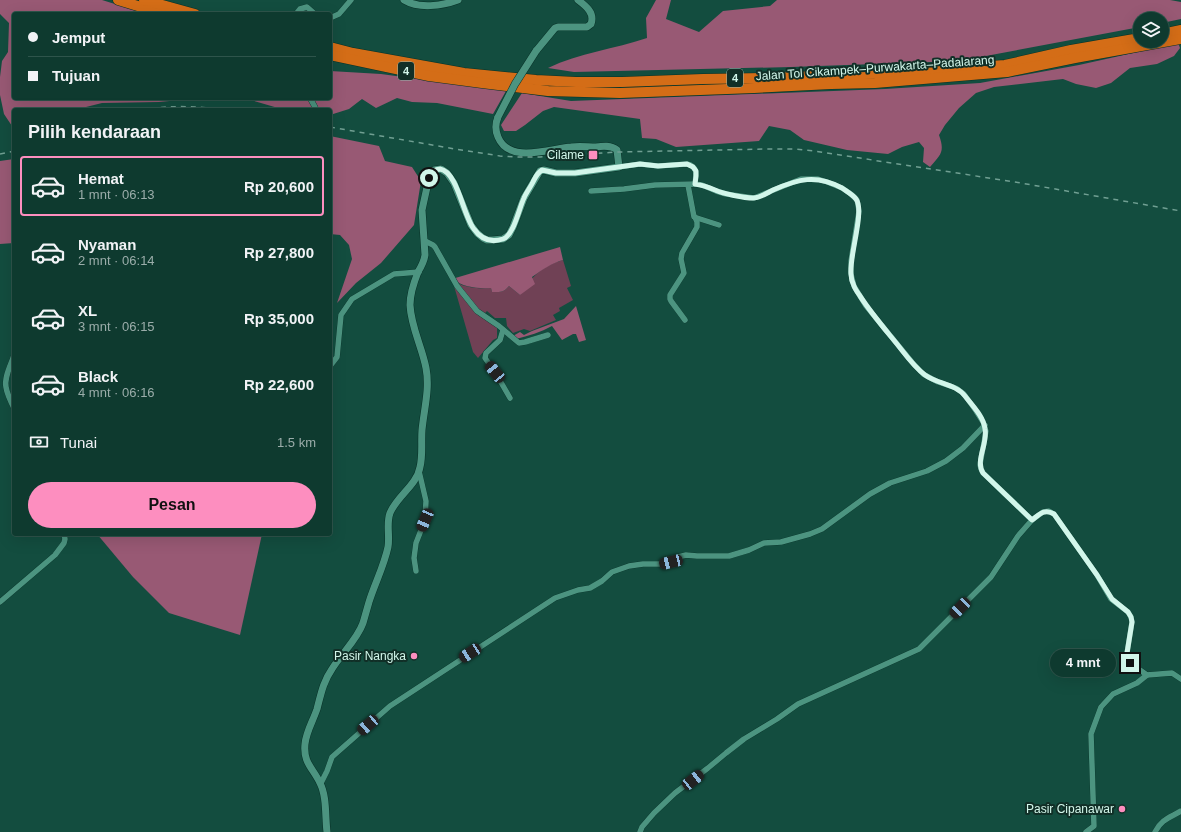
<!DOCTYPE html>
<html lang="id">
<head>
<meta charset="utf-8">
<style>
  :root { --surface:#0e3a2f; --page:#174137; --text:#f1f3f6; --muted:#9badaa; --line:#2e544b; --accent:#fd8ebf }
  body { margin:0; font-family:Arial,sans-serif; background:var(--page); color:var(--text); height:100vh; display:flex; flex-direction:column; font-size:15px; white-space:nowrap }
  * { box-sizing:border-box; margin:0 }
  p { font-size:13px; color:var(--muted) }
  .icon { flex:none; width:22px; height:22px; fill:none; stroke:currentColor; stroke-width:2; stroke-linecap:round; stroke-linejoin:round }
  .map { position:relative; flex:1; overflow:hidden }
  .sheet { position:absolute; left:12px; top:108px; width:320px; height:428px; display:flex; flex-direction:column; background:var(--surface); border-radius:4px; box-shadow:0 4px 16px #0002,0 0 0 1px var(--line) }
  .sheet>* { flex:none }
  .banner { position:absolute; left:12px; top:12px; width:320px; height:88px; border-radius:4px; box-shadow:0 4px 16px #0002,0 0 0 1px var(--line); display:grid; align-content:center; height:88px; padding:0 16px; background:var(--surface) }
  .fabs { position:absolute; left:1133px; top:12px; display:grid; gap:8px }
  .fabs a { display:grid; place-items:center; width:36px; height:36px; border-radius:50%; background:var(--surface); box-shadow:0 4px 16px #0002,0 0 0 1px var(--line); font-size:20px }
  .end { position:absolute; width:18px; height:18px; margin:-9px; border:5px solid #d2f6ea; background:#111; box-shadow:0 0 0 2px #111 }
  .from { border-radius:50% }
  .bubble { position:absolute; height:28px; border-radius:14px; background:var(--surface); box-shadow:0 4px 16px #0002,0 0 0 1px var(--line); font-size:13px; font-weight:800; line-height:28px; text-align:center }
  .car { position:absolute; width:12px; height:24px; margin:-12px -6px; border-radius:5px; box-shadow:0 0 3px 1px #0007; background:linear-gradient(#222 24%,#8ab4d8 0 40%,#222 0 76%,#8ab4d8 0 86%,#222 0) }
  .banner b { display:flex; align-items:center; gap:14px; height:38px; font-size:15px }
  .banner b+b { border-top:1px solid var(--line) }
  .banner i { width:10px; height:10px; background:var(--text) }
  ul { padding:0; list-style:none }
  li { display:flex; align-items:center; gap:12px; height:60px; margin:0 8px 6px; padding:0 8px; border:2px solid transparent; border-radius:4px }
  li div { flex:1 }
  li b { display:block; font-size:15px }
  li em { font-style:normal; font-weight:800 }
  li.current { border-color:var(--accent) }
  li>.icon { width:36px; height:36px; stroke-width:1.5 }
  h2 { padding:0 16px; font-size:18px; line-height:48px }
  .pay { display:flex; align-items:center; gap:10px; height:44px; padding:0 16px; font-size:15px }
  .pay p { margin-inline-start:auto }
  .button { display:flex; gap:8px; margin-top:auto; padding:8px 16px }
  .button a { flex:1; height:46px; border-radius:24px; background:var(--accent); color:#111; font-size:16px; font-weight:800; line-height:46px; text-align:center }
  .map>svg:first-child { display:block }
</style>
</head>
<body>
<div class="map">
<svg width="1181" height="832" viewBox="0 0 1181 832">
  <rect width="100%" height="100%" fill="#134d3f"/>
  <path fill="#704155" d="M563,260L571,286L567,288L573,300L559,308L560,311L553,315L556,320L530,331L524,329L513,333L507,326L506,318H495L487,311L483,315L497,328V338L493,340L478,358L473,352L452,279C462,288 478,289 491,288L492,292C501,292 503,293 509,286L520,295C532,277 541,266 563,260Z"/>
  <g fill="#985974">
    <path d="M0,0H102L147,14H14V98H201L159,102L102,103L74,110H14V129L4,114L0,95V77L2,61L8,52L9,23L0,14Z"/>
    <path d="M656,0H671L666,19L699,32L723,11L770,6L777,0H1170L1181,2V19L1162,23V19H1140V27L959,61L791,67L574,72L548,68C579,53 615,49 647,38L646,18Z"/>
    <path d="M1178,43L1180,48L1174,56L1157,64L1130,68L1111,83L1096,88L1076,84L1063,79L994,87L976,93L959,108L945,125L939,135C945,152 941,154 930,167L923,162L924,148L919,142L902,147L888,154L847,150L804,140L790,130L769,126L759,141L676,147L656,139L642,138L640,119L554,107L543,111L525,125L516,131H504L501,125L522,93L571,101L885,89L980,83L1079,65Z"/>
    <path d="M330,71L381,74L506,91L493,114L437,103L412,102L397,98L376,108L362,99L349,109L330,115V110H285L244,98H330Z"/>
    <path d="M330,136L379,146L385,161L412,167L421,181L414,225L381,263L356,283L337,303L352,259L349,245L340,235L330,234Z"/>
    <path d="M14,159V243L0,244V161Z"/>
    <path d="M560,247L563,260C552,263 542,270 532,277L535,284L520,295L509,286C503,293 501,292 492,292L491,288C478,289 463,287 452,279Z"/>
    <path d="M576,306L586,340L579,342L576,334H573L562,340L552,326C541,332 528,336 516,339L513,336L520,332L524,335L532,331L564,319Z"/>
    <path d="M97,534H262L240,635L169,613L133,577Z"/>
  </g>
  <g fill="none" stroke-linecap="round" stroke-linejoin="round">
    <defs>
      <g id="minor">
        <path d="M296,14L300,9L307,7L315,14"/>
        <path d="M330,18L339,14L351,0"/>
        <path d="M310,98L315,107L316,110"/>
        <path d="M619,167L640,164L658,166L687,164C698,166 696,175 695,184"/>
        <path d="M688,185L694,217L719,225"/>
        <path d="M591,191L624,189L655,185L695,184L702,185L716,191L726,194L754,198L801,179H818L827,182L842,188L851,194L857,200L859,211L851,261V274L854,286L866,306L912,362L923,374L938,382L956,388L964,394L976,411L983,422L986,431L980,465L981,469L983,473L1032,520"/>
        <path d="M425,241L433,245L435,247L457,286L477,311L499,326L519,343L525,342L548,335"/>
        <path d="M685,320L671,301L670,299V295L684,273L681,259L682,253L697,227V222L695,217"/>
        <path d="M503,330L500,340L486,353L485,358L495,372L510,398"/>
        <path d="M14,355C11,365 4,377 6,387C7,394 11,402 14,408"/>
        <path d="M330,366L337,357L341,315L352,299L394,274L419,272"/>
        <path d="M416,571L414,558L416,543L425,520L426,501L419,471"/>
        <path d="M0,602L55,555L64,543L65,539L64,534"/>
        <path d="M321,783L327,771L332,757L390,706L555,598L578,590L590,588L602,581L612,572L629,566L643,564H659L671,562L678,557L686,555L697,556H729L749,550L764,543L781,542L810,534L822,529L870,494L890,483L927,471L946,461L963,448L985,425"/>
        <path d="M640,832L642,827L654,813L675,793L708,768L726,753L744,739L777,719L798,704L919,649L991,577L1018,536L1032,520L1043,512L1049,511L1054,514L1097,575L1111,599L1128,612L1131,617L1132,622L1127,653L1128,659L1130,663L1147,675L1172,673L1181,679"/>
        <path d="M1086,832L1094,826L1091,734L1101,707L1113,694L1137,683L1147,675"/>
        <path d="M1155,832C1162,819 1169,818 1181,811"/>
      </g>
      <g id="tertiary">
        <path d="M404,0C419,9 442,6 458,0"/>
        <path d="M536,51L555,28L558,27H587L591,24C595,13 586,6 578,0"/>
        <path d="M327,832C325,816 327,797 320,783C313,768 303,763 305,744C306,732 313,721 317,709C321,694 323,682 332,669C341,654 357,640 363,623C365,616 367,609 369,602C375,583 384,566 388,547C390,535 386,524 390,513C397,496 417,485 420,467C423,455 421,442 422,430C424,409 430,389 426,368C422,347 411,327 410,305C410,295 414,282 418,272C421,267 424,262 425,255L422,210L429,178L434,170L441,169L447,173L454,183L471,225L477,233L483,238L487,240H492L503,239L509,235L513,227L524,198L540,171L544,170L556,173H575L619,167L617,150C611,145 603,146 596,147C588,147 579,146 571,147C549,149 509,164 498,137C495,130 495,124 498,117"/>
      </g>
      <g id="motorway">
        <path d="M118,0L164,14"/>
        <path d="M144,0L195,14"/>
        <path d="M1162,34L1181,30"/>
        <path d="M330,47L353,53L464,73L536,80L576,82H622L703,79L770,78L888,73L1005,65L1071,50L1140,38"/>
        <path d="M330,55L429,76L482,83L548,91L620,93L754,88L831,84L875,83L1007,72L1075,58L1181,39"/>
      </g>
    </defs>
    <use href="#minor" stroke="#083127" stroke-width="6"/>
    <use href="#tertiary" stroke="#083127" stroke-width="8"/>
    <use href="#motorway" stroke="#083127" stroke-width="11"/>
    <use href="#minor" stroke="#4c9480" stroke-width="5.5"/>
    <use href="#tertiary" stroke="#4c9480" stroke-width="7"/>
    <use href="#motorway" stroke="#d46d17" stroke-width="10"/>
    <g stroke="#709f92" stroke-width="1.5" stroke-dasharray="5 5" stroke-linecap="butt">
      <path d="M141,110C169,105 198,106 226,110"/>
      <path d="M330,127L455,149L500,156L518,157H540L618,152L766,149H794L814,151L1015,182L1181,211"/>
      <path d="M0,154L14,151"/>
    </g>
    <defs>
      <path id="tertiary-bridge" d="M498,117L515,84L536,51"/>
    </defs>
    <use href="#tertiary-bridge" stroke="#083127" stroke-width="8" stroke-linecap="butt"/>
    <use href="#tertiary-bridge" stroke="#4c9480" stroke-width="7"/>
  </g>
  <g fill="none" stroke-linecap="round" stroke-linejoin="round">
    <path stroke="#d2f6ea" stroke-width="5" d="M429,178C431,173 434,169 440,169C458,172 463,216 474,229C481,239 491,243 503,239C514,235 519,208 524,198C526,193 530,188 533,182C535,178 537,173 542,170L556,173H575L640,164L658,166L687,164L693,167L696,171V176L695,184C702,185 708,187 715,190C724,194 744,198 753,198C760,198 767,193 773,190C798,179 816,174 842,188C846,191 853,195 856,199C865,211 849,256 851,274C851,277 852,282 854,286C855,289 858,293 860,296C871,313 884,328 897,344C905,354 914,367 925,375C937,384 956,384 965,396C972,405 984,417 985,429C988,444 975,460 983,473L1032,520C1039,515 1044,508 1054,514L1097,575L1112,599L1128,612L1131,617L1132,622L1127,653L1128,659L1130,663"/>
  </g>
  <g fill="#fd8ebf" stroke="#112f27" stroke-width="1.5">
    <rect x="588" y="150" width="10" height="10" rx="2"/>
    <circle cx="414" cy="656" r="4"/>
    <circle cx="1122" cy="809" r="4"/>
  </g>
  <g text-anchor="middle" stroke-width="4" stroke-linejoin="round" paint-order="stroke">
    <g fill="#112f27" stroke="#98bab0" stroke-width="1">
      <rect x="398" y="62" width="16" height="18" rx="3"/>
      <rect x="727" y="69" width="16" height="18" rx="3"/>
    </g>
    <g font-size="11" font-weight="bold" fill="#d2f6ea">
      <text x="406" y="75">4</text>
      <text x="735" y="82">4</text>
    </g>
    <g font-size="12" fill="#d2f6ea" stroke="#112f27">
      <text transform="translate(875 68) rotate(-4)" y="4">Jalan Tol Cikampek–Purwakarta–Padalarang</text>
    </g>
    <g font-size="12" fill="#d2f6ea" stroke="#112f27" text-anchor="end">
      <text x="584" y="159">Cilame</text>
      <text x="406" y="660">Pasir Nangka</text>
      <text x="1114" y="813">Pasir Cipanawar</text>
    </g>
  </g>
</svg>
<div class="fabs">
<a><svg class="icon" aria-label="layers" viewBox="0 0 24 24"><path d="M12 4l9 5-9 5-9-5zM3 14l9 5 9-5"/></svg></a>
</div>
<i class="end from" style="left:429px;top:178px"></i>
<i class="end" style="left:1130px;top:663px"></i>
<div class="bubble" style="left:1050px;top:649px;width:66px">4 mnt</div>
<i class="car" style="left:495px;top:372px;rotate:321deg"></i>
<i class="car" style="left:425px;top:520px;rotate:203deg"></i>
<i class="car" style="left:671px;top:562px;rotate:257deg"></i>
<i class="car" style="left:960px;top:608px;rotate:225deg"></i>
<i class="car" style="left:470px;top:653px;rotate:237deg"></i>
<i class="car" style="left:368px;top:725px;rotate:229deg"></i>
<i class="car" style="left:693px;top:780px;rotate:52deg"></i>
<div class="banner">
<b><i class="from"></i>Jemput</b>
<b><i></i>Tujuan</b>
</div>
<section class="sheet">
<h2>Pilih kendaraan</h2>
<ul>
<li class="current"><svg class="icon" aria-label="car" viewBox="0 0 24 24"><path d="M5 17H2v-5l4-1 3-4h7l3 4 3 1v5h-3M9 17h6M6 11h13"/><circle cx="7" cy="17" r="2"/><circle cx="17" cy="17" r="2"/></svg><div><b>Hemat</b><p>1 mnt · 06:13</p></div><em>Rp 20,600</em></li>
<li><svg class="icon" aria-label="car" viewBox="0 0 24 24"><path d="M5 17H2v-5l4-1 3-4h7l3 4 3 1v5h-3M9 17h6M6 11h13"/><circle cx="7" cy="17" r="2"/><circle cx="17" cy="17" r="2"/></svg><div><b>Nyaman</b><p>2 mnt · 06:14</p></div><em>Rp 27,800</em></li>
<li><svg class="icon" aria-label="car" viewBox="0 0 24 24"><path d="M5 17H2v-5l4-1 3-4h7l3 4 3 1v5h-3M9 17h6M6 11h13"/><circle cx="7" cy="17" r="2"/><circle cx="17" cy="17" r="2"/></svg><div><b>XL</b><p>3 mnt · 06:15</p></div><em>Rp 35,000</em></li>
<li><svg class="icon" aria-label="car" viewBox="0 0 24 24"><path d="M5 17H2v-5l4-1 3-4h7l3 4 3 1v5h-3M9 17h6M6 11h13"/><circle cx="7" cy="17" r="2"/><circle cx="17" cy="17" r="2"/></svg><div><b>Black</b><p>4 mnt · 06:16</p></div><em>Rp 22,600</em></li>
</ul>
<div class="pay"><svg class="icon" aria-label="cash" viewBox="0 0 24 24"><path d="M3 7h18v10H3z"/><circle cx="12" cy="12" r="2"/></svg>Tunai<p>1.5 km</p></div>
<div class="button"><a>Pesan</a></div>
</section>
</div>
</body>
</html>
